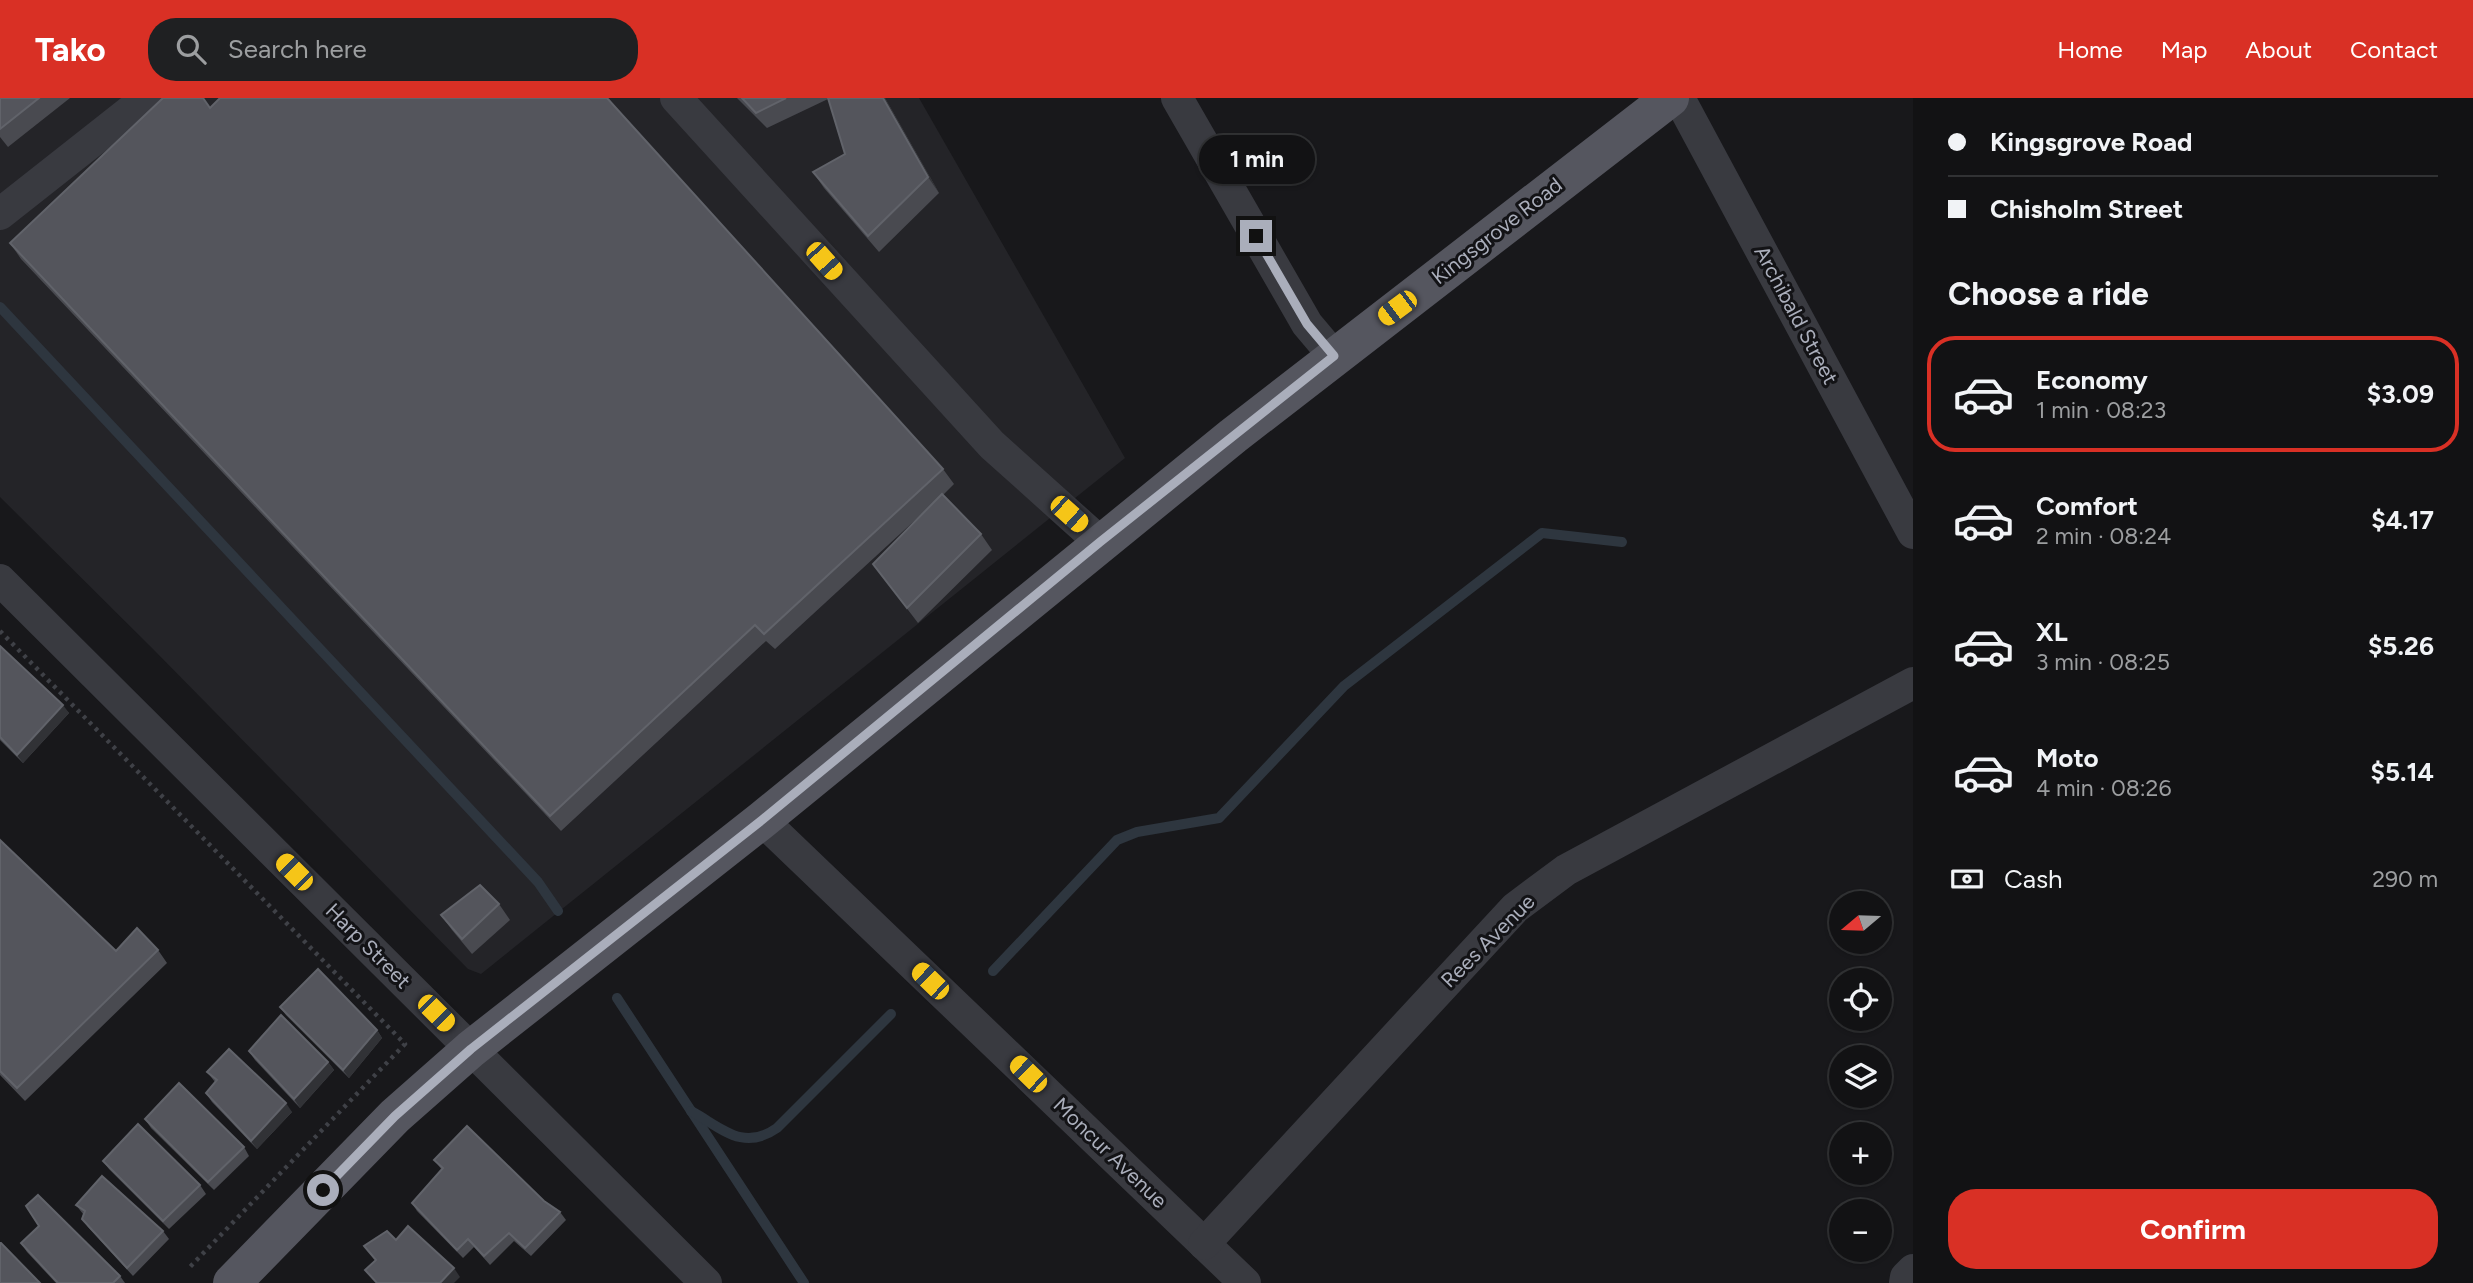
<!DOCTYPE html>
<html lang="en">
<head>
<meta charset="utf-8">
<style>
  :root { --surface:#121214; --page:#1f2022; --text:#f1f3f6; --muted:#9c9ea0; --line:#313234; --accent:#d93025 }
  body { margin:0; font-family:Figtree,sans-serif; background:var(--page); color:var(--text); height:100vh; display:flex; flex-direction:column; font-size:26px; white-space:nowrap }
  * { box-sizing:border-box; margin:0 }
  p { font-size:23px; color:var(--muted) }
  .icon { flex:none; width:38px; height:38px; fill:none; stroke:currentColor; stroke-width:2; stroke-linecap:round; stroke-linejoin:round }
  .map { position:relative; flex:1; overflow:hidden }
  .details { display:flex; flex-direction:column; background:var(--surface); width:560px }
  .details>* { flex:none }
  .guide { display:grid; align-content:center; height:154px; padding:0 35px; background:var(--surface) }
  .needle { width:46px; rotate:251deg }
  .tools { position:absolute; left:1829px; top:793px; display:grid; gap:14px }
  .tools a { display:grid; place-items:center; width:63px; height:63px; border-radius:50%; background:var(--surface); box-shadow:0 2px 5px #0004,0 0 0 2px var(--line); font-size:35px }
  .end { position:absolute; width:32px; height:32px; margin:-16px; border:9px solid #aaaebb; background:#111; box-shadow:0 0 0 4px #111 }
  .from { border-radius:50% }
  .bubble { position:absolute; height:49px; border-radius:24px; background:var(--surface); box-shadow:0 2px 5px #0004,0 0 0 2px var(--line); font-size:23px; font-weight:700; line-height:49px; text-align:center }
  .car { position:absolute; width:21px; height:42px; margin:-21px -10px; border-radius:9px; box-shadow:0 0 5px 2px #0007; background:linear-gradient(#f5c518 24%,#345 0 40%,#f5c518 0 76%,#345 0 86%,#f5c518 0) }
  .guide b { display:flex; align-items:center; gap:24px; height:66px; font-size:26px }
  .guide b+b { border-top:2px solid var(--line) }
  .guide i { width:18px; height:18px; background:var(--text) }
  ul { padding:0; list-style:none }
  li { display:flex; align-items:center; gap:21px; height:116px; margin:0 14px 10px; padding:0 21px; border:4px solid transparent; border-radius:28px }
  li div { flex:1 }
  li b { display:block; font-size:26px }
  li em { font-style:normal; font-weight:700 }
  li.on { border-color:var(--accent) }
  li>.icon { width:63px; height:63px; stroke-width:1.5 }
  h2 { padding:0 35px; font-size:32px; line-height:84px }
  .pay { display:flex; align-items:center; gap:18px; height:77px; padding:0 35px; font-size:26px }
  .pay p { margin-inline-start:auto }
  .action { display:flex; gap:14px; margin-top:auto; padding:14px 35px }
  .action a { flex:1; height:80px; border-radius:28px; background:var(--accent); color:#fff; font-size:28px; font-weight:700; line-height:80px; text-align:center }
  header { display:flex; align-items:center; gap:42px; box-sizing:border-box; height:98px; padding:0 35px; background:var(--accent); color:#fff }
  header strong { font-size:33px }
  nav { display:flex; gap:38px; margin-inline-start:auto; font-size:24px }
  .search { width:490px; height:63px; background:var(--page); display:flex; align-items:center; gap:18px; box-sizing:border-box; padding:0 24px; border-radius:28px; color:var(--muted); font-size:26px }
  main { display:flex; flex:1; min-height:0 }
  .map>svg:first-child { display:block }
</style>
</head>
<body>
<header>
<strong>Tako</strong>
<div class="search"><svg class="icon" aria-label="search" viewBox="0 0 24 24"><circle cx="10" cy="10" r="6"/><path d="M15 15l6 6"/></svg>Search here</div>
<nav><a>Home</a><a>Map</a><a>About</a><a>Contact</a></nav>
</header>
<main>
<div class="map">
<svg width="1913" height="1185" viewBox="0 0 1913 1185">
  <rect width="100%" height="100%" fill="#18181b"/>
  <path fill="#242428" d="M0,0H919L1125,360L481,876L468,871L153,551L0,399Z"/>
  <g fill="none" stroke-linecap="round" stroke-linejoin="round">
    <g stroke="#2e363f" stroke-width="10">
      <path d="M0,209L538,784L558,813"/>
      <path d="M993,873L1117,742L1137,734L1219,720L1344,588L1542,435L1622,444"/>
      <path d="M617,900L804,1185"/>
      <path d="M691,1013C722,1030 743,1054 777,1030L891,916"/>
    </g>
    <path stroke="#3f4147" stroke-width="4.5" stroke-dasharray="3.5 5" stroke-linecap="butt" d="M0,533L405,946L187,1172"/>
    <g stroke="#393a40" stroke-width="32">
      <path d="M676,0L992,347L1100,444"/>
      <path d="M1177,0L1307,226L1334,258"/>
      <path d="M1679,0L1913,435"/>
      <path d="M0,116L147,0"/>
      <path d="M0,482L706,1185"/>
      <path d="M762,722L1245,1185"/>
      <path d="M1204,1146L1515,810L1566,772L1913,585"/>
      <path d="M1905,1185L1906,1179L1913,1172"/>
    </g>
    <path stroke="#55565f" stroke-width="38" d="M232,1185L395,1018L471,951L762,722L1233,338L1670,0"/>
  </g>
  <g fill="#494a50">
    <path d="M0,0H70L8,49L0,39Z"/>
    <path d="M737,0H885L939,95L879,154L824,90L813,74L845,56L828,1L767,30Z"/>
    <path d="M210,10L943,371L954,386L943,397L981,436L992,452L918,525L873,466L925,413L775,551L766,543L561,733L21,161L10,145Z"/>
    <path d="M0,548L69,615L23,665L0,642Z"/>
    <path d="M0,742L116,853L158,852L167,865L25,1003L0,977Z"/>
    <path d="M499,806L510,822L472,856L452,832L441,817Z"/>
    <path d="M280,909L377,932L382,940L349,980L286,917Z"/>
    <path d="M249,953L328,964L334,972L300,1010L255,962Z"/>
    <path d="M207,974L292,1014L257,1051L212,1004L206,995L215,984Z"/>
    <path d="M145,1021L244,1049L249,1058L214,1092L151,1030Z"/>
    <path d="M434,1062L544,1103L560,1114L566,1122L531,1158L514,1143L490,1167L474,1149L463,1160L417,1113L412,1105L442,1072Z"/>
    <path d="M103,1063L200,1087L206,1096L169,1131L109,1071Z"/>
    <path d="M76,1107L163,1133L169,1141L133,1178L88,1129L82,1121L83,1116Z"/>
    <path d="M21,1145L120,1178L125,1185H56L27,1154Z"/>
  </g>
  <g fill="#313236">
    <path d="M883,0H885L939,95L928,79Z"/>
    <path d="M63,607L69,615L23,665L17,657Z"/>
    <path d="M377,932L382,940L349,980L343,972Z"/>
    <path d="M328,964L334,972L300,1010L294,1001Z"/>
    <path d="M286,1005L292,1014L257,1051L251,1043Z"/>
    <path d="M454,1170L460,1179L454,1185H440Z"/>
  </g>
  <g fill="#54555c" stroke="#61636a" stroke-width="2">
    <path d="M0,0H39L0,31Z"/>
    <path d="M163,0H203L210,10L220,0H607L943,371L764,536L755,527L550,718L10,145Z"/>
    <path d="M742,0H786L756,15Z"/>
    <path d="M828,0H883L928,79L868,138L813,74L845,56Z"/>
    <path d="M942,396L981,436L907,510L873,466Z"/>
    <path d="M0,548L63,607L17,657L0,639Z"/>
    <path d="M0,742L116,853L137,830L158,852L17,990L0,973Z"/>
    <path d="M480,787L499,806L462,841L441,817Z"/>
    <path d="M318,871L377,932L343,972L280,909Z"/>
    <path d="M281,917L328,964L294,1001L249,953Z"/>
    <path d="M229,951L286,1005L251,1043L206,995L217,982L207,974Z"/>
    <path d="M179,985L244,1049L208,1084L145,1021Z"/>
    <path d="M138,1026L200,1087L163,1123L103,1063Z"/>
    <path d="M467,1028L544,1103L560,1114L525,1150L509,1135L484,1158L468,1141L457,1152L412,1105L443,1070L434,1062Z"/>
    <path d="M102,1078L163,1133L127,1170L82,1121L85,1113L76,1107Z"/>
    <path d="M38,1097L120,1178L113,1185H58L21,1145L39,1128L26,1108Z"/>
    <path d="M408,1128L454,1170L440,1185H377L365,1172L376,1162L364,1148L387,1133L396,1142Z"/>
    <path d="M0,1145H1L40,1185H0Z"/>
  </g>
  <g fill="none" stroke-linecap="round" stroke-linejoin="round">
    <path stroke="#aaaebb" stroke-width="9" d="M323,1092L395,1018L471,951L762,722L1100,444L1334,258L1307,226L1256,138"/>
  </g>
  <g text-anchor="middle" stroke-width="6" stroke-linejoin="round" paint-order="stroke">
    <g font-size="21" fill="#aaaebb" stroke="#131316">
      <text transform="translate(1497 133) rotate(-38)" y="7">Kingsgrove Road</text>
      <text transform="translate(1796 217) rotate(62)" y="7">Archibald Street</text>
      <text transform="translate(1488 843) rotate(-45)" y="7">Rees Avenue</text>
      <text transform="translate(368 848) rotate(45)" y="7">Harp Street</text>
      <text transform="translate(1110 1055) rotate(44)" y="7">Moncur Avenue</text>
    </g>
  </g>
</svg>
<div class="tools">
<a><svg class="needle" viewBox="-14 -14 28 28"><path d="M0-13l5 13h-10z" fill="#e53935"/><path d="M0 13l5-13h-10z" fill="#9c9ea0"/></svg></a>
<a><svg class="icon" aria-label="locate" viewBox="0 0 24 24"><circle cx="12" cy="12" r="6"/><path d="M12 2v4M12 18v4M2 12h4M18 12h4"/></svg></a>
<a><svg class="icon" aria-label="layers" viewBox="0 0 24 24"><path d="M12 4l9 5-9 5-9-5zM3 14l9 5 9-5"/></svg></a>
<a>+</a>
<a>−</a>
</div>
<i class="end from" style="left:323px;top:1092px"></i>
<i class="end" style="left:1256px;top:138px"></i>
<div class="bubble" style="left:1199px;top:37px;width:116px">1 min</div>
<i class="car" style="left:824px;top:163px;rotate:138deg"></i>
<i class="car" style="left:1397px;top:210px;rotate:233deg"></i>
<i class="car" style="left:1069px;top:416px;rotate:132deg"></i>
<i class="car" style="left:294px;top:774px;rotate:315deg"></i>
<i class="car" style="left:930px;top:883px;rotate:314deg"></i>
<i class="car" style="left:436px;top:915px;rotate:135deg"></i>
<i class="car" style="left:1028px;top:976px;rotate:314deg"></i>
</div>
<section class="details">
<div class="guide">
<b><i class="from"></i>Kingsgrove Road</b>
<b><i></i>Chisholm Street</b>
</div>
<h2>Choose a ride</h2>
<ul>
<li class="on"><svg class="icon" aria-label="car" viewBox="0 0 24 24"><path d="M5 17H2v-5l4-1 3-4h7l3 4 3 1v5h-3M9 17h6M6 11h13"/><circle cx="7" cy="17" r="2"/><circle cx="17" cy="17" r="2"/></svg><div><b>Economy</b><p>1 min · 08:23</p></div><em>$3.09</em></li>
<li><svg class="icon" aria-label="car" viewBox="0 0 24 24"><path d="M5 17H2v-5l4-1 3-4h7l3 4 3 1v5h-3M9 17h6M6 11h13"/><circle cx="7" cy="17" r="2"/><circle cx="17" cy="17" r="2"/></svg><div><b>Comfort</b><p>2 min · 08:24</p></div><em>$4.17</em></li>
<li><svg class="icon" aria-label="car" viewBox="0 0 24 24"><path d="M5 17H2v-5l4-1 3-4h7l3 4 3 1v5h-3M9 17h6M6 11h13"/><circle cx="7" cy="17" r="2"/><circle cx="17" cy="17" r="2"/></svg><div><b>XL</b><p>3 min · 08:25</p></div><em>$5.26</em></li>
<li><svg class="icon" aria-label="car" viewBox="0 0 24 24"><path d="M5 17H2v-5l4-1 3-4h7l3 4 3 1v5h-3M9 17h6M6 11h13"/><circle cx="7" cy="17" r="2"/><circle cx="17" cy="17" r="2"/></svg><div><b>Moto</b><p>4 min · 08:26</p></div><em>$5.14</em></li>
</ul>
<div class="pay"><svg class="icon" aria-label="cash" viewBox="0 0 24 24"><path d="M3 7h18v10H3z"/><circle cx="12" cy="12" r="2"/></svg>Cash<p>290 m</p></div>
<div class="action"><a>Confirm</a></div>
</section>
</main>
</body>
</html>
